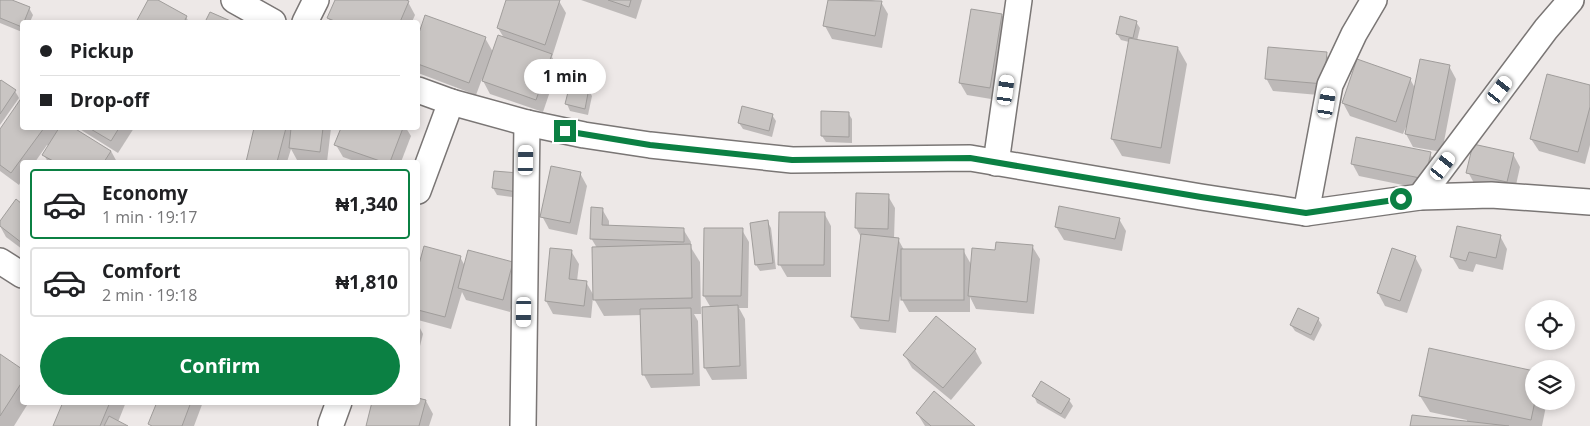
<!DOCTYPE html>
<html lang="en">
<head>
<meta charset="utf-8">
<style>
  :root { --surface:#fff; --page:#f2f2f2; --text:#202124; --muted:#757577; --line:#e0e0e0; --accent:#0b8043 }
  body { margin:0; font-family:"Open Sans",sans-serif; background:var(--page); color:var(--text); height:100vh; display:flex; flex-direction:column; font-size:19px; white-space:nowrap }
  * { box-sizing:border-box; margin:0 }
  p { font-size:16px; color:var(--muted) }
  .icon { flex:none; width:28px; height:28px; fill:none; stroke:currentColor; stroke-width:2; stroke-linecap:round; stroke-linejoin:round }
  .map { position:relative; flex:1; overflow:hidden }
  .sheet { position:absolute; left:20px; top:160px; width:400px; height:245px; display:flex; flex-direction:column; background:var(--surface); border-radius:5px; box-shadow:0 2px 8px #0003 }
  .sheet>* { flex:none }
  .banner { position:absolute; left:20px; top:20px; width:400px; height:110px; border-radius:5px; box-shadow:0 2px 8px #0003; display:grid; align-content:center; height:110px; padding:0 20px; background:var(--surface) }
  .buttons { position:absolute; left:1525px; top:300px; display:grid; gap:10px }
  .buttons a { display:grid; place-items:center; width:50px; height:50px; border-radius:50%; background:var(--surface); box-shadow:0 2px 8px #0003; font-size:25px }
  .end { position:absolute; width:22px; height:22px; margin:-11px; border:6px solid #0b8043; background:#fff; box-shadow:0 0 0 2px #fff }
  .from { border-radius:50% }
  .bubble { position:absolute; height:35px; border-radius:18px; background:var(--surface); box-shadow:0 2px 8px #0003; font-size:16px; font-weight:700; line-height:35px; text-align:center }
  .car { position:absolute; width:15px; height:30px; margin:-15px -8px; border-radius:6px; box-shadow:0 0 4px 1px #0007; background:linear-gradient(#fff 24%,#345 0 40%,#fff 0 76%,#345 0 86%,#fff 0) }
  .banner b { display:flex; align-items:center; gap:18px; height:48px; font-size:19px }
  .banner b+b { border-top:1px solid var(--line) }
  .banner i { width:12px; height:12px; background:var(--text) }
  ul { padding:9px 0 0; list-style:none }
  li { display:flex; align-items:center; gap:15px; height:70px; margin:0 10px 8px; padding:0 10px; border:2px solid var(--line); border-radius:5px }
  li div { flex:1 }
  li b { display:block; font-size:19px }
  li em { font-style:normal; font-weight:700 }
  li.active { border-color:var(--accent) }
  li>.icon { width:45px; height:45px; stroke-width:1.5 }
  .cta { display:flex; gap:10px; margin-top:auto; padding:10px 20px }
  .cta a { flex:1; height:58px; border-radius:30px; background:var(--accent); color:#fff; font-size:20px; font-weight:700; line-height:58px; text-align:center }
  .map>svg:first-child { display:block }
</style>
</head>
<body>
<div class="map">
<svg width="1590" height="426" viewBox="0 0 1590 426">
  <rect width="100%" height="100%" fill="#ede8e7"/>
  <g fill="#0003">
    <path d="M0,0H9L29,8L33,15L30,22H22V32L0,23Z"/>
    <path d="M149,0H156L186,17L189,22H137Z"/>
    <path d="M336,0H403L408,2L415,15L412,22H340L337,21V22H331L328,18Z"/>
    <path d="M508,0H557L559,1L566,13L552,57L558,68L543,112L490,94L482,79L476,95L418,73V40L426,17L485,38L493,52L504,38L498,28Z"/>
    <path d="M581,0H642L636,19Z"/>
    <path d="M830,0H871L881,2L888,14L882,48L832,39L825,26Z"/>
    <path d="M1002,15L1009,28L997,100L967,95L960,83Z"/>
    <path d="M1136,22L1140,28L1137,41L1178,48L1187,64L1170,164L1122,156L1112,139L1129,42L1121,40L1117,34Z"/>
    <path d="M1326,54L1333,66L1330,96L1273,91L1266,78Z"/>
    <path d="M1449,66L1456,79L1442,152L1413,147L1406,134L1407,127H1406L1403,134L1350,116L1343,103L1410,79L1415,88Z"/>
    <path d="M0,84L15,91L19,98L0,125Z"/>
    <path d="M1590,86V145L1585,164L1539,151L1531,139Z"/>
    <path d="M588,89L592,96L588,115L570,111L567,104Z"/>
    <path d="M22,99V128H71L111,151L117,162H48L44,155L49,146L47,145L35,162H22V179L19,185L0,171V131Z"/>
    <path d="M848,113L852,119V143L826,142L822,136Z"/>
    <path d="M772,115L776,121L772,137L743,129L739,123Z"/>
    <path d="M78,128H134L118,153Z"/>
    <path d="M256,128H331L327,162L297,160L291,149L287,162H247Z"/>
    <path d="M342,128H406L411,136L401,162H357L343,157L336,145Z"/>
    <path d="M1430,154L1437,166L1432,191L1359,176L1352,163Z"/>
    <path d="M1513,154L1520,167L1514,194L1475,185L1468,172Z"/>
    <path d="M495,172L520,198L497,195L493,188Z"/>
    <path d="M580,173L587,186L577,235L549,229L542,216Z"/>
    <path d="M888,196L895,208L894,239H898L904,250H963L972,266L996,252L1032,246L1040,259L1034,314L976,309L970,297V312H909L900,296L896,333L860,329L852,317L861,237L856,228Z"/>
    <path d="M16,201L22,206V249L6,237L0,226V223Z"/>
    <path d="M602,209L609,221V226L683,229L691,242L690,246L700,262L701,314H694L698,321L700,386L651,388L644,375L642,315L604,316L593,297L591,318L553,314L546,301L571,251L579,264L577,281L586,282L594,296L597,248L591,238Z"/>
    <path d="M824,213L831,226V277H787L780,265Z"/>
    <path d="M1119,219L1126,231L1122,251L1064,240L1056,227Z"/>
    <path d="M767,221L771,228L776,269L760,271L756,265L751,224Z"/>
    <path d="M742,230L749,242L748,308H739L745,319L747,379L712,380L705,368L711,308L704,296Z"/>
    <path d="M1500,236L1507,249L1503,270L1476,264L1473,272L1459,269L1452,257Z"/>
    <path d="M424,247L460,257L465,266L513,263L520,275L510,312L466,300L462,292L451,329L418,320V273Z"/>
    <path d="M1415,257L1422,270L1407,313L1385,306L1378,293Z"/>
    <path d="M1318,319L1322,325L1314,341L1295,331L1291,325Z"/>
    <path d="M418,324L423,334L418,354Z"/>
    <path d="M975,350L982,363L951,400L912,368L905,356Z"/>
    <path d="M0,355L22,371V402H29L14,426H0Z"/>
    <path d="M1034,396L1069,400L1073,406L1065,419L1037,403Z"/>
    <path d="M1420,396L1534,401H1547L1542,426H1412L1467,422V420L1430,412Z"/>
    <path d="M418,399L426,401L433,414L429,426H367L418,402Z"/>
    <path d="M64,402H126L118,422L126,426H54Z"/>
    <path d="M159,402H203L194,426H151L150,424Z"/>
    <path d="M917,413L973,426H925Z"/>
  </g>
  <g fill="#c9c5c3" stroke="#a09d9b">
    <path d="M0,0H12L30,7L24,22H22V27L0,18Z"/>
    <path d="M148,0H158L187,16L184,22H136Z"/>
    <path d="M335,0H406L409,1L400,22H337L327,18Z"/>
    <path d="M506,0H560L545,45L497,28Z"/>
    <path d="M608,0H631L629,7Z"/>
    <path d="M828,0L882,1L875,36L823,26Z"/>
    <path d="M971,9L1002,14L990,88L959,83Z"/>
    <path d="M210,12L233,22H205Z"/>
    <path d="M425,15L486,37L469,83L418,64V36Z"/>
    <path d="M1120,16L1137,21L1133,38L1116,34Z"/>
    <path d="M498,35L552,54L536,100L482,81Z"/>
    <path d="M1129,38L1178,47L1161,148L1111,139Z"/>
    <path d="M1268,47L1327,52L1324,84L1265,79Z"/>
    <path d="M1357,59L1411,78L1396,122L1342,103Z"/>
    <path d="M1420,59L1450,65L1435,140L1405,134Z"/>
    <path d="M1547,74L1590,85V107L1578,152L1530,139Z"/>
    <path d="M1,80L16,90L0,114V81Z"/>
    <path d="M570,84L589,88L585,109L565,104Z"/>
    <path d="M22,97V128H44L11,173L0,165V129Z"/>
    <path d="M742,106L773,114L769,131L738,123Z"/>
    <path d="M821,111L849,112V137L821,136Z"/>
    <path d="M59,128H74L111,151L104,162H55L42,155Z"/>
    <path d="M89,128H119L111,141Z"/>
    <path d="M254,128H286L277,162H246Z"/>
    <path d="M291,128H323L320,152L289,148Z"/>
    <path d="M341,128H403L390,162H383L334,145Z"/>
    <path d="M1356,137L1431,152L1425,179L1351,164Z"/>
    <path d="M1473,144L1514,153L1507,182L1466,173Z"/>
    <path d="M551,166L581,172L570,223L540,217Z"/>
    <path d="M494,171L519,173L517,192L492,188Z"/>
    <path d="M856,193L889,194L888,229L855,228Z"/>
    <path d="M16,199L22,204V243L0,226V221Z"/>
    <path d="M1059,206L1120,218L1115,239L1055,227Z"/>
    <path d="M591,207L603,208L602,225L684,228V242L590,239Z"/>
    <path d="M779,212H825L824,265H778Z"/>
    <path d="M768,220L773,263L755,265L750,223Z"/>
    <path d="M1457,226L1501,235L1496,258L1469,252L1466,261L1450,257Z"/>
    <path d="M704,228H743L741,296H703Z"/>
    <path d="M861,234L899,238L889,321L851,317Z"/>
    <path d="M996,242L1033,245L1027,302L968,296L972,248L995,250Z"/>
    <path d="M691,244L692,298L593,300L592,247Z"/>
    <path d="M424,246L461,256L445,317L418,310V268Z"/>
    <path d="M550,248L572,250L569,279L587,281L584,306L545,301Z"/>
    <path d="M1392,248L1416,256L1400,301L1377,293Z"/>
    <rect x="901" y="249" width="63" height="51"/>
    <path d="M468,250L513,262L503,300L458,288Z"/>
    <path d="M738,305L740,366L704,368L702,307Z"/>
    <path d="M691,308L693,374L642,375L640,309Z"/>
    <path d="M1298,308L1319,318L1311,335L1290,325Z"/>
    <path d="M936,316L976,349L943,388L903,355Z"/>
    <path d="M1429,348L1534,371L1535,401L1531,420L1419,396Z"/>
    <path d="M0,354L22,369V382L0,416Z"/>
    <path d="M1041,381L1070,399L1061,414L1032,396Z"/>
    <path d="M934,391L975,426H931L916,413Z"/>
    <path d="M418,398L426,400L419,426H366L372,402H418Z"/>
    <path d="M63,402H110L100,426H53Z"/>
    <path d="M157,402H191L182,426H152L148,424Z"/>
    <path d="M1412,415L1509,426H1410Z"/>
    <path d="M109,416L128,426H104Z"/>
  </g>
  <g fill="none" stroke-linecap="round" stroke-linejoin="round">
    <defs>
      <g id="street">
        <path d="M234,0L273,22"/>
        <path d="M305,22L316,0"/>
        <path d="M418,90L451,102L527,123L584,135L650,145L792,160L970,158L1201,197L1306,213L1420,197L1491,195L1590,202"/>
        <path d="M996,163L1019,0"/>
        <path d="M418,191L451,102"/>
        <path d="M1420,197L1546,29L1571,0"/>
        <path d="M1306,213L1330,85L1354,34L1374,0"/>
        <path d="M0,261L22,275"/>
        <path d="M331,424L339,402"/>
        <path d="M523,426L527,123"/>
      </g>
    </defs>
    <use href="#street" stroke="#7a7675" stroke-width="28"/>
    <use href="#street" stroke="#fff" stroke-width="25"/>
  </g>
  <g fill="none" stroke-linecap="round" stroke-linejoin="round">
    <path stroke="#0b8043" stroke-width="6" d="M565,131L650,145L792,160L970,158L1201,197L1306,213L1401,199"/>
  </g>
</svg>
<div class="buttons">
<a><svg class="icon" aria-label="locate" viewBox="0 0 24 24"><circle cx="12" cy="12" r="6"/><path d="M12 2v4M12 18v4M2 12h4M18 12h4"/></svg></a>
<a><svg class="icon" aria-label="layers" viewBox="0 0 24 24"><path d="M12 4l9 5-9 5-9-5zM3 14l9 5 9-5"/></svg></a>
</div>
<i class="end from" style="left:1401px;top:199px"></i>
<i class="end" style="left:565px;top:131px"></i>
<div class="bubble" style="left:524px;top:59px;width:82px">1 min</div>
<i class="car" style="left:1006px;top:90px;rotate:8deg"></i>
<i class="car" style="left:1500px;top:90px;rotate:37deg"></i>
<i class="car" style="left:1327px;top:103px;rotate:10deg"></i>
<i class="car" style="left:526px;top:160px;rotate:1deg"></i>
<i class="car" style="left:1443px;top:166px;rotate:37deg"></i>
<i class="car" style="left:524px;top:312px;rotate:181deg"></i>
<div class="banner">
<b><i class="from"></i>Pickup</b>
<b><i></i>Drop-off</b>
</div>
<section class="sheet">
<ul>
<li class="active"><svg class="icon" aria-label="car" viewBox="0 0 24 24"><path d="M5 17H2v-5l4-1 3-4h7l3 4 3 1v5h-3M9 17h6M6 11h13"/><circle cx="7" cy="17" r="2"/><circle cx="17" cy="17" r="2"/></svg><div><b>Economy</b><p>1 min · 19:17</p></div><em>₦1,340</em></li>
<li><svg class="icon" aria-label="car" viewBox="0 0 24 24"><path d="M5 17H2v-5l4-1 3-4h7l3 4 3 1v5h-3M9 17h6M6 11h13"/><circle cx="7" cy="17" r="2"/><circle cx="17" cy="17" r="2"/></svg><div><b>Comfort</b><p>2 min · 19:18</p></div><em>₦1,810</em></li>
</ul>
<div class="cta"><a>Confirm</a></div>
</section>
</div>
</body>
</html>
